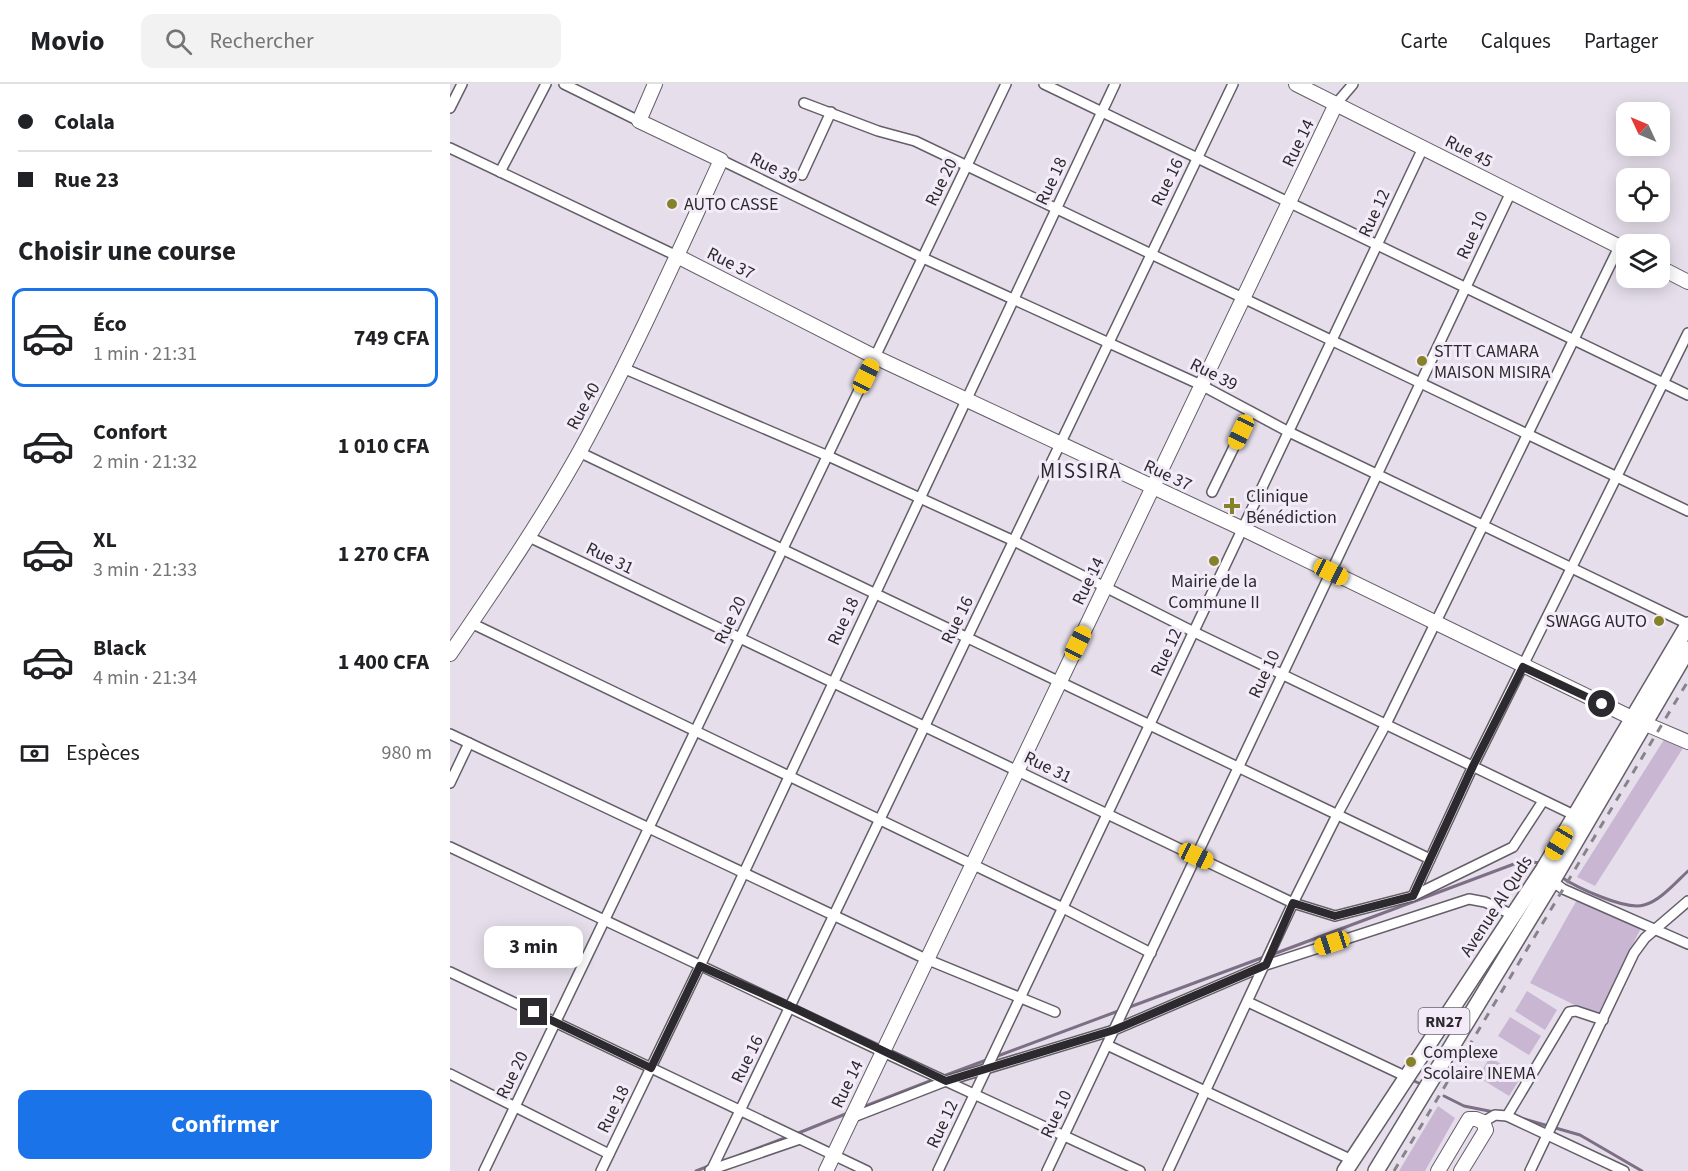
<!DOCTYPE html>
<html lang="fr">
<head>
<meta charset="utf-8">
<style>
  :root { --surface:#fff; --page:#f2f2f2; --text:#202124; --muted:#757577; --line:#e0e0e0; --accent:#1a73e8 }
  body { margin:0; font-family:"Source Sans 3",sans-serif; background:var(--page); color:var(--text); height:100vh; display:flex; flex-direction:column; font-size:22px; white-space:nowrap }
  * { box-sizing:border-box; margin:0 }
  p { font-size:20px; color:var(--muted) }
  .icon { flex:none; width:33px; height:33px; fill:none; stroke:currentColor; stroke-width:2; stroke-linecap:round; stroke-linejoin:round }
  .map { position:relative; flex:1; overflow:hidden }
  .sheet { display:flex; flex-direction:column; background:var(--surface); width:450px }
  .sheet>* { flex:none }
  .guide { display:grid; align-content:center; height:132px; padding:0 18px; background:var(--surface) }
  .needle { width:39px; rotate:314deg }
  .buttons { position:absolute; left:1166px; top:18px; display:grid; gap:12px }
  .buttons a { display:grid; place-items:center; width:54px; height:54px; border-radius:12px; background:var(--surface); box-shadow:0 3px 15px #0003; font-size:30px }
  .end { position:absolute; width:27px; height:27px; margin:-14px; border:8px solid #2c2a2e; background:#fff; box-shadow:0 0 0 3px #fff }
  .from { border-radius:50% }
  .bubble { position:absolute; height:42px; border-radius:12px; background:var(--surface); box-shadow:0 3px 15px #0003; font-size:20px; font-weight:700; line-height:42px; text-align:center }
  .car { position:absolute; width:18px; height:36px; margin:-18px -9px; border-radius:8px; box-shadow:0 0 4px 2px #0007; background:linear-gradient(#f5c518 24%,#345 0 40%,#f5c518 0 76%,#345 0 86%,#f5c518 0) }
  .guide b { display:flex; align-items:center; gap:21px; height:57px; font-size:22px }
  .guide b+b { border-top:2px solid var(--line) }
  .guide i { width:15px; height:15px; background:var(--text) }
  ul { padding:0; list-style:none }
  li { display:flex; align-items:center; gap:18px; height:99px; margin:0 12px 9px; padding:0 6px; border:3px solid transparent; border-radius:12px }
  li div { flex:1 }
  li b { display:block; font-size:22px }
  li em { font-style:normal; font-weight:700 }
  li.selected { border-color:var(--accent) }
  li>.icon { width:54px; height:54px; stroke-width:1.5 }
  h2 { padding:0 18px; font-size:27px; line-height:72px }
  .pay { display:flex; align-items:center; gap:15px; height:66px; padding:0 18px; font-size:22px }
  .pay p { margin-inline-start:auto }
  .primary-button { display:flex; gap:12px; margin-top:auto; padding:12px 18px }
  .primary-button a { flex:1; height:69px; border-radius:12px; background:var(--accent); color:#fff; font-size:24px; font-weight:700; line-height:69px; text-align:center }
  header { display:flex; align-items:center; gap:36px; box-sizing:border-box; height:84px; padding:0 30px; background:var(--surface); border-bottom:2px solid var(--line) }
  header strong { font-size:28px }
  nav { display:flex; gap:33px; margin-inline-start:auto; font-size:21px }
  .search { width:420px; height:54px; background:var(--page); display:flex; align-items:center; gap:15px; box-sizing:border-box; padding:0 21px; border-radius:12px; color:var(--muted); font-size:22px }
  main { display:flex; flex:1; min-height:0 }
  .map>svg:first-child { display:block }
</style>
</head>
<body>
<header>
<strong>Movio</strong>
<div class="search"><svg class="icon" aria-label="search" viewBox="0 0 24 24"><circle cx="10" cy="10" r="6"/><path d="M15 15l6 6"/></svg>Rechercher</div>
<nav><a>Carte</a><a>Calques</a><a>Partager</a></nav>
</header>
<main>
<section class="sheet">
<div class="guide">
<b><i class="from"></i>Colala</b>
<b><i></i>Rue 23</b>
</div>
<h2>Choisir une course</h2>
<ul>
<li class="selected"><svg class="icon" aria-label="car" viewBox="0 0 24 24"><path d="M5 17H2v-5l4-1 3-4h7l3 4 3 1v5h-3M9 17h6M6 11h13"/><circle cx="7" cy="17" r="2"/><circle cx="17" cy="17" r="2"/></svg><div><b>Éco</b><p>1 min · 21:31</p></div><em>749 CFA</em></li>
<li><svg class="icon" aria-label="car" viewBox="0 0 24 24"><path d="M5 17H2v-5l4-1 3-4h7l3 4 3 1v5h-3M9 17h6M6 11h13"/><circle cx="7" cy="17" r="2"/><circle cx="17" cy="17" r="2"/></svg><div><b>Confort</b><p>2 min · 21:32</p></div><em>1 010 CFA</em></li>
<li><svg class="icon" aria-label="car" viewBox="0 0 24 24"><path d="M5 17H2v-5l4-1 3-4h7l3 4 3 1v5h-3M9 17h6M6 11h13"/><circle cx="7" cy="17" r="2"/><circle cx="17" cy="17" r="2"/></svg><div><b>XL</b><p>3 min · 21:33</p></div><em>1 270 CFA</em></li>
<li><svg class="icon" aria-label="car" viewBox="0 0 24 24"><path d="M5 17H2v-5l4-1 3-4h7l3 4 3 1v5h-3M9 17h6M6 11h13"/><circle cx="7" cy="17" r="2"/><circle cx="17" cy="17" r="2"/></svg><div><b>Black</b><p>4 min · 21:34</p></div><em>1 400 CFA</em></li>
</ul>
<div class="pay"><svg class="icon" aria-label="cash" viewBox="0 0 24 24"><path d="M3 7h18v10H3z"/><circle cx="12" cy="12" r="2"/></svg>Espèces<p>980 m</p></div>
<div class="primary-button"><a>Confirmer</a></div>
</section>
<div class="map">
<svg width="1238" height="1087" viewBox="0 0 1238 1087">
  <rect width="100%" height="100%" fill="#e6dfeb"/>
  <g fill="#c8b6d3">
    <path d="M1217,651L1235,661L1145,802L1127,793Z"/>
    <path d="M1128,814L1192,842L1147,932L1080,899Z"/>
    <path d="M1077,907L1107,926L1095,946L1065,927Z"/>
    <path d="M1060,933L1091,952L1079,971L1048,952Z"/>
    <path d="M1040,973L1071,993L1059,1012L1028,993Z"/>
    <path d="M988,1022L1005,1034L975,1087H949Z"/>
  </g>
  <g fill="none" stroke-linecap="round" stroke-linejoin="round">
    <g stroke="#7d6f86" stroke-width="3">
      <path d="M1111,793C1126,803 1176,827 1194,821C1210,817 1226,798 1238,787"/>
      <path d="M821,871L1072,777L1091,779"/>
      <path d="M677,924L814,873"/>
      <path d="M545,973L671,926"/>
      <path d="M491,993L539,975"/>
      <path d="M962,996L973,1001"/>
      <path d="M994,1012L1014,1022L1044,1028"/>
      <path d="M413,1023L485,995"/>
      <path d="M1074,1035L1130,1051L1192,1087"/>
      <path d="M346,1050L398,1029"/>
      <path d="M290,1071L340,1052"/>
      <path d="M246,1087L259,1082"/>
    </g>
    <defs>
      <g id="street">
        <path d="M114,0L189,37"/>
        <path d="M594,0L1238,311"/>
        <path d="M354,19L428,47L465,57L1238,427"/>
        <path d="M886,20L903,0"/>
        <path d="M0,24L12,0"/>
        <path d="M0,64L227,172"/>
        <path d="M271,76L473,174L751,301L839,348L1238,540"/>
        <path d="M50,88L96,0"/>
        <path d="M352,91L381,28"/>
        <path d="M173,284L378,372L564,457L744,548L1126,732"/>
        <path d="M129,368L980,775"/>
        <path d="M762,408L801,328"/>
        <path d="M77,452L843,819L885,832L963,812L1063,763L1093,717"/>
        <path d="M21,539L613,824L701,869"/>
        <path d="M0,650L476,875L605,928"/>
        <path d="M0,699L19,659"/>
        <path d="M0,763L433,968L690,1087"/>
        <path d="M1102,797L1113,805L1238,860"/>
        <path d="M963,812L1023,682L1238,249"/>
        <path d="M0,888L417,1087"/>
        <path d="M798,918L957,993"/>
        <path d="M657,961L902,1076"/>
        <path d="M0,990L159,1070"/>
        <path d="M1057,1032L1119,928L1126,927L1153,936"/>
        <path d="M401,1034L496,997L664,946L816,881L1019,815L1035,818L1063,831"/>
        <path d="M1033,1038L1045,1031L1057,1032L1174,1087"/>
        <path d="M260,1086L350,1055"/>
        <path d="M34,1087L556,0"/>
        <path d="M151,1087L250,882L665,0"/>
        <path d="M261,1087L783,0"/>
        <path d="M488,1087L973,64"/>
        <path d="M597,1087L1061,108"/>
        <path d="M718,1087L843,819L887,731L936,640L1169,163"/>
        <path d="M1080,1087L1184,869L1195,854L1238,817"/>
      </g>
      <g id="secondary">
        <path d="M846,0L1176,166"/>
        <path d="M227,172L425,273L793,445L1184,635L1238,658"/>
        <path d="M1209,183L1238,198"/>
        <path d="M0,570C45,504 91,437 130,367C182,272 226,174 271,76L189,37L205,0"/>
        <path d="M376,1087L886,20"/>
        <path d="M988,1087L1019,1035H1026L1033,1038L1036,1046L1011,1087"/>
      </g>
      <g id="primary">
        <path d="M895,1087L1093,786L1238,541"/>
        <path d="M926,1087L1104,794L1238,565"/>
      </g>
    </defs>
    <use href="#street" stroke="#645e68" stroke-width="12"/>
    <use href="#secondary" stroke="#645e68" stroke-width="16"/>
    <use href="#primary" stroke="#645e68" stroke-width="18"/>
    <use href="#street" stroke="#fff" stroke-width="9"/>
    <use href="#secondary" stroke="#fff" stroke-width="14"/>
    <use href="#primary" stroke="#fff" stroke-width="15"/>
    <path stroke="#87838b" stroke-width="3" stroke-dasharray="8 8" stroke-linecap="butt" d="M944,1087L1238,597"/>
  </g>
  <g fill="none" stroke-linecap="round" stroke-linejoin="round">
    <path stroke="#2c2a2e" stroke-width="8" d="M84,928L201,984L250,882L340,922L496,997L664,946L816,881L843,819L885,832L963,812L1023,682L1073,583L1152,620"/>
  </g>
  <g fill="#86822a" stroke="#f3ecf8" stroke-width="2">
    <circle cx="222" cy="120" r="6"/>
    <circle cx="972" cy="277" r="6"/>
    <path d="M779 413h6v6h6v6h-6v6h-6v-6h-6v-6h6z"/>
    <circle cx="764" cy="477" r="6"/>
    <circle cx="1209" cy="537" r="6"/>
    <circle cx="961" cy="978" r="6"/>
  </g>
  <g text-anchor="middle" stroke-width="6" stroke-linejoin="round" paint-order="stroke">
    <rect fill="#f3ecf8" stroke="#68646b" stroke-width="1.5" x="968.5" y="924" width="51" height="26" rx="4.5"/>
    <g font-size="16" font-weight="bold" fill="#2c2a2e">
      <text x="994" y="943">RN27</text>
    </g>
    <g font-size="18" fill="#2c2a2e" stroke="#f3ecf8">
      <text transform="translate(848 59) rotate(-64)" y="6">Rue 14</text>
      <text transform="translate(1019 67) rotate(27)" y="6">Rue 45</text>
      <text transform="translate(324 84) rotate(26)" y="6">Rue 39</text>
      <text transform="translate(601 97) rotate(-65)" y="6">Rue 18</text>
      <text transform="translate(491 98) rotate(-64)" y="6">Rue 20</text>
      <text transform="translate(717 98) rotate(-64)" y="6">Rue 16</text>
      <text transform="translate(924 129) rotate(-65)" y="6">Rue 12</text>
      <text transform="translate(1022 151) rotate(-65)" y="6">Rue 10</text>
      <text transform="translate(281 179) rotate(27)" y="6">Rue 37</text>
      <text transform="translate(764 290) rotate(27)" y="6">Rue 39</text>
      <text transform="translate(133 322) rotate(-62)" y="6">Rue 40</text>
      <text transform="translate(718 391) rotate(25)" y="6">Rue 37</text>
      <text transform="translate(160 474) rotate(26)" y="6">Rue 31</text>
      <text transform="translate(638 497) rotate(-64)" y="6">Rue 14</text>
      <text transform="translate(280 536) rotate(-64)" y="6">Rue 20</text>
      <text transform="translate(507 536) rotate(-64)" y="6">Rue 16</text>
      <text transform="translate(393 537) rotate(-65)" y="6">Rue 18</text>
      <text transform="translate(716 568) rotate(-65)" y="6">Rue 12</text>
      <text transform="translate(814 590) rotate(-65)" y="6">Rue 10</text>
      <text transform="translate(598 683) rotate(26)" y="6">Rue 31</text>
      <text transform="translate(1046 822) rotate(-57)" y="6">Avenue Al Quds</text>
      <text transform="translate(297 975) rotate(-64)" y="6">Rue 16</text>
      <text transform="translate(62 991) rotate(-64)" y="6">Rue 20</text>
      <text transform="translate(397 1000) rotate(-64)" y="6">Rue 14</text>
      <text transform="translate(163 1025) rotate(-64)" y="6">Rue 18</text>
      <text transform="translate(606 1030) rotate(-65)" y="6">Rue 10</text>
      <text transform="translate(492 1040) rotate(-65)" y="6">Rue 12</text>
    </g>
    <g font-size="18" fill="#2c2a2e" stroke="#f3ecf8" text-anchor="start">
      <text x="234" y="126">AUTO CASSE</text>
      <text x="984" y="273">STTT CAMARA<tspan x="984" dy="21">MAISON MISIRA</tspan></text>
      <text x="796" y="418">Clinique<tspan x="796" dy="21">Bénédiction</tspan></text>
      <text x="764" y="503" text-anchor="middle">Mairie de la<tspan x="764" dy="21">Commune II</tspan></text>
      <text x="1197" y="543" text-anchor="end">SWAGG AUTO</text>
      <text x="973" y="974">Complexe<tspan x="973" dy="21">Scolaire INEMA</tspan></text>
    </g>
    <g font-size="21" letter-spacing="1.5" fill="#2c2a2e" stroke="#f3ecf8">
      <text x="631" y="394">MISSIRA</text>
    </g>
  </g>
</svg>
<div class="buttons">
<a><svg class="needle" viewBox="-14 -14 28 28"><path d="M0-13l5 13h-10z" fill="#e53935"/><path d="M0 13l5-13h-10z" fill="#757577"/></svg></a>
<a><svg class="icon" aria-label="locate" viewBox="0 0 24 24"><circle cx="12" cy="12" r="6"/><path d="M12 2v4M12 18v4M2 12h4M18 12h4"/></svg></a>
<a><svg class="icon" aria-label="layers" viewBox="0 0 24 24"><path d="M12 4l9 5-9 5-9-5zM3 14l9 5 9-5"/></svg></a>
</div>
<i class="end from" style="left:1152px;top:620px"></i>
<i class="end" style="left:84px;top:928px"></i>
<div class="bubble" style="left:34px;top:842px;width:99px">3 min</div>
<i class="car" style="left:416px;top:292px;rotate:26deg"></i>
<i class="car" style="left:791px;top:348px;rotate:205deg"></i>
<i class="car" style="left:881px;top:488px;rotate:116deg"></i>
<i class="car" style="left:628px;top:559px;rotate:26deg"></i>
<i class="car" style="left:1109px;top:759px;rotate:211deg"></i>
<i class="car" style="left:746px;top:772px;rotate:115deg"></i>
<i class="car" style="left:882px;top:859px;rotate:252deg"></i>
</div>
</main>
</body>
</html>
